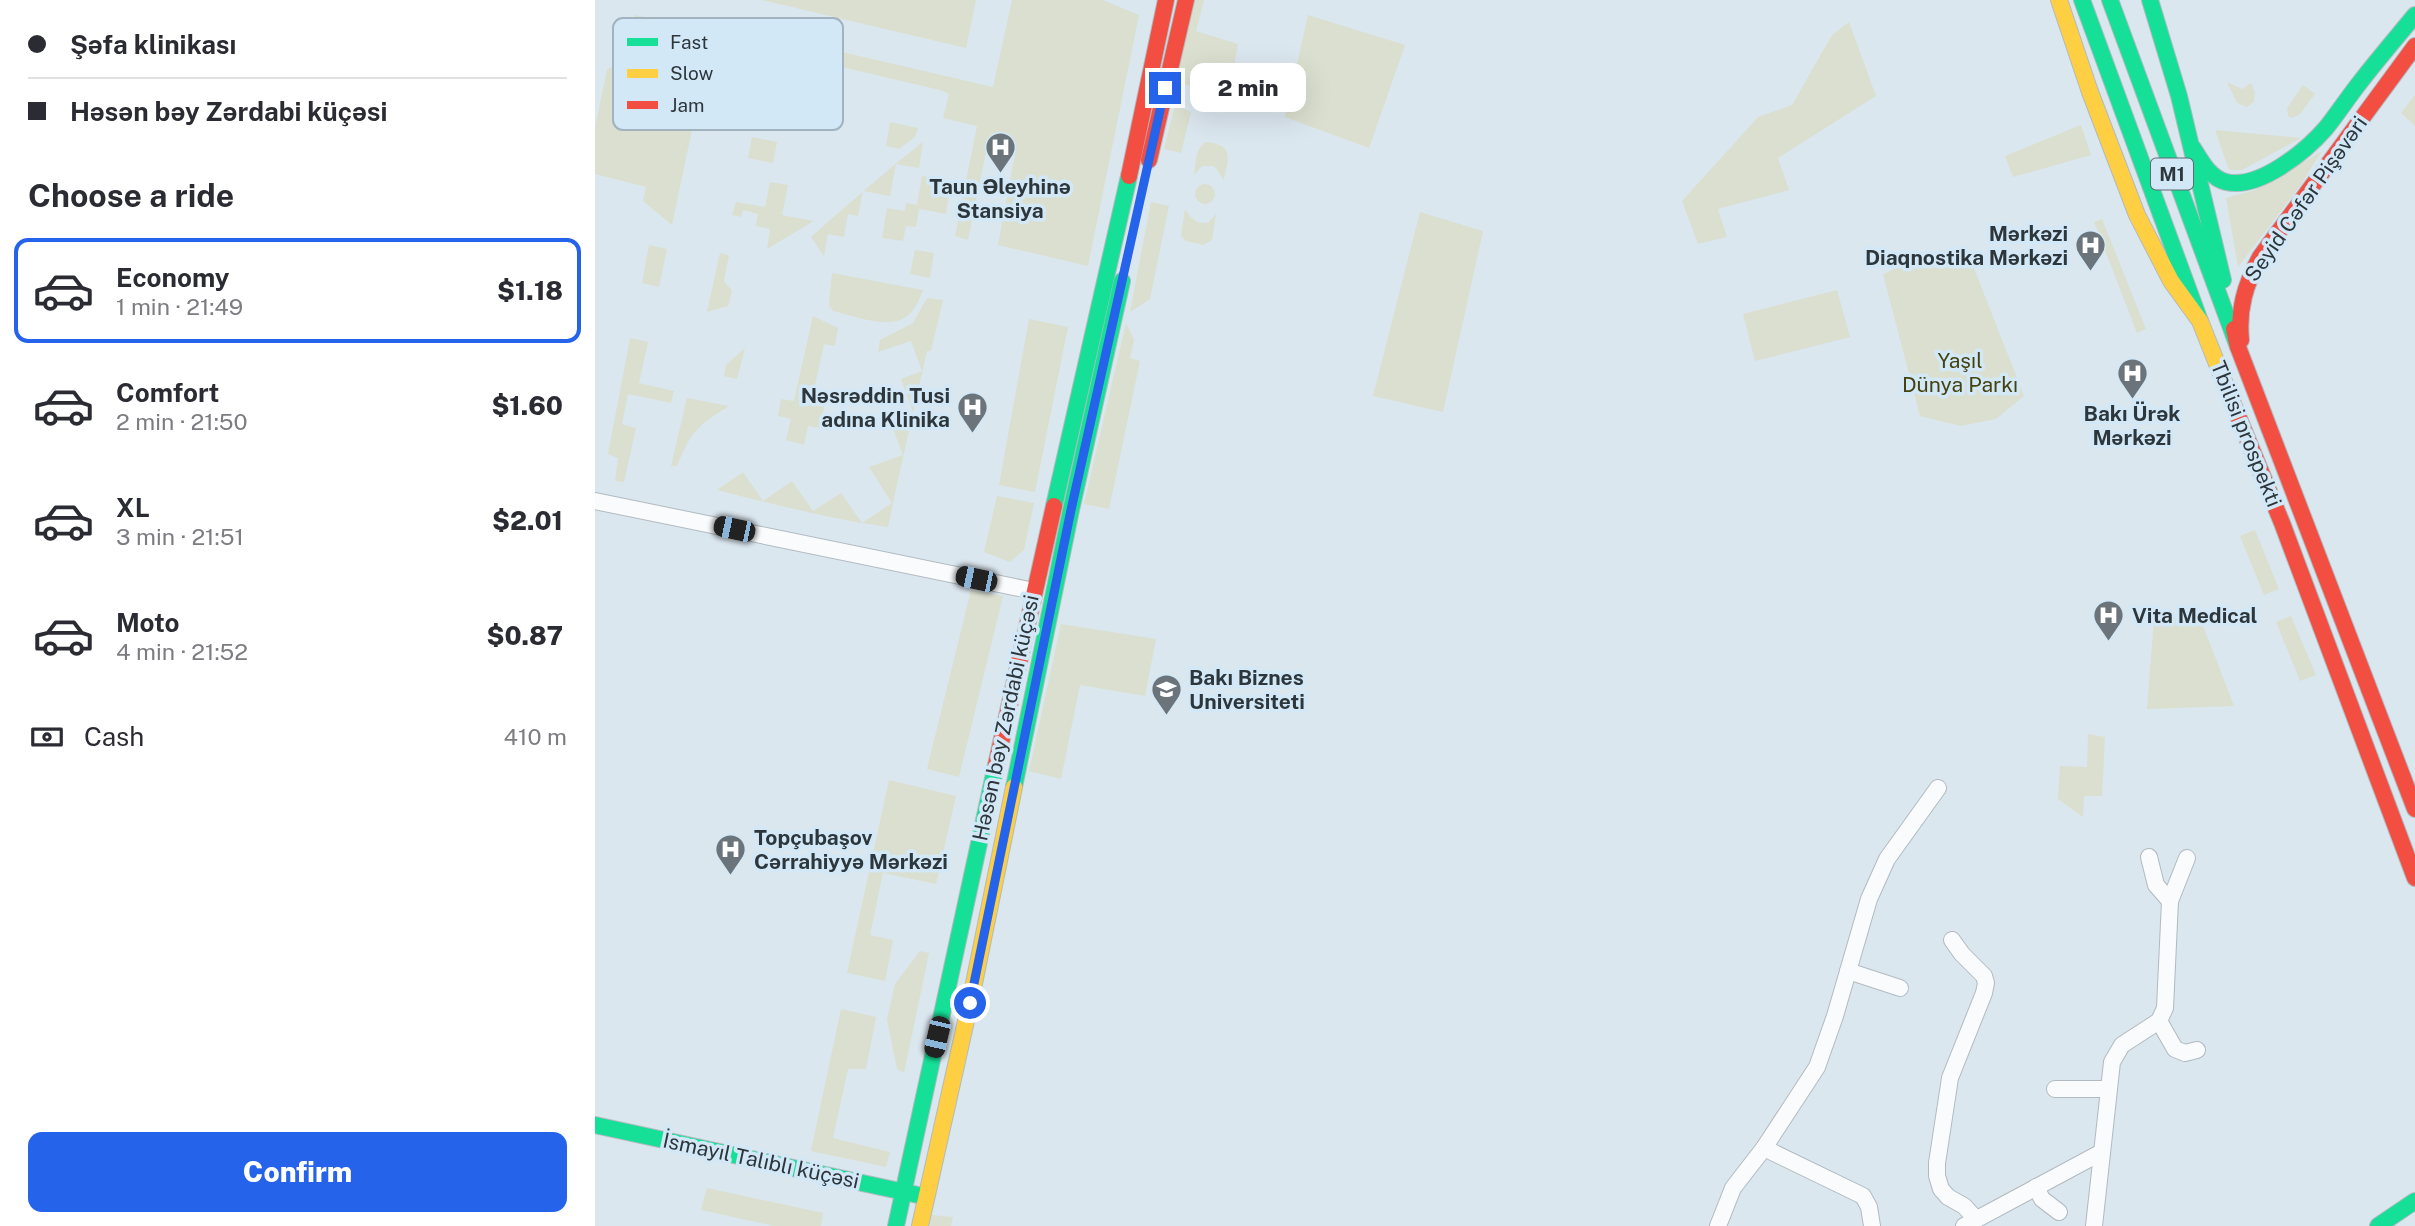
<!DOCTYPE html>
<html lang="en">
<head>
<meta charset="utf-8">
<style>
  :root { --surface:#fff; --page:#f7f7f7; --text:#2b2b33; --muted:#7c7c81; --line:#e1e1e2; --accent:#2563eb }
  body { margin:0; font-family:"Public Sans",sans-serif; background:var(--page); color:var(--text); height:100vh; display:flex; flex-direction:column; font-size:26px; white-space:nowrap }
  * { box-sizing:border-box; margin:0 }
  p { font-size:23px; color:var(--muted) }
  .icon { flex:none; width:38px; height:38px; fill:none; stroke:currentColor; stroke-width:2; stroke-linecap:round; stroke-linejoin:round }
  .map { position:relative; flex:1; overflow:hidden }
  .panel { display:flex; flex-direction:column; background:var(--surface); width:595px }
  .panel>* { flex:none }
  .top-card { display:grid; align-content:center; height:154px; padding:0 28px; background:var(--surface) }
  .end { position:absolute; width:32px; height:32px; margin:-16px; border:9px solid #2563eb; background:#fff; box-shadow:0 0 0 4px #fff }
  .from { border-radius:50% }
  .bubble { position:absolute; height:49px; border-radius:14px; background:var(--surface); box-shadow:0 7px 28px #0002; font-size:23px; font-weight:800; line-height:49px; text-align:center }
  .car { position:absolute; width:21px; height:42px; margin:-21px -10px; border-radius:9px; box-shadow:0 0 5px 2px #0007; background:linear-gradient(#222 24%,#8ab4d8 0 40%,#222 0 76%,#8ab4d8 0 86%,#222 0) }
  .top-card b { display:flex; align-items:center; gap:24px; height:66px; font-size:26px }
  .top-card b+b { border-top:2px solid var(--line) }
  .top-card i { width:18px; height:18px; background:var(--text) }
  ul { padding:0; list-style:none }
  li { display:flex; align-items:center; gap:21px; height:105px; margin:0 14px 10px; padding:0 14px; border:4px solid transparent; border-radius:14px }
  li div { flex:1 }
  li b { display:block; font-size:26px }
  li em { font-style:normal; font-weight:800 }
  li.on { border-color:var(--accent) }
  li>.icon { width:63px; height:63px; stroke-width:1.5 }
  h2 { padding:0 28px; font-size:32px; line-height:84px }
  .pay { display:flex; align-items:center; gap:18px; height:77px; padding:0 28px; font-size:26px }
  .pay p { margin-inline-start:auto }
  .button { display:flex; gap:14px; margin-top:auto; padding:14px 28px }
  .button a { flex:1; height:80px; border-radius:14px; background:var(--accent); color:#fff; font-size:28px; font-weight:800; line-height:80px; text-align:center }
  main { display:flex; flex:1; min-height:0 }
  .map>svg:first-child { display:block }
</style>
</head>
<body>
<main>
<section class="panel">
<div class="top-card">
<b><i class="from"></i>Şəfa klinikası</b>
<b><i></i>Həsən bəy Zərdabi küçəsi</b>
</div>
<h2>Choose a ride</h2>
<ul>
<li class="on"><svg class="icon" aria-label="car" viewBox="0 0 24 24"><path d="M5 17H2v-5l4-1 3-4h7l3 4 3 1v5h-3M9 17h6M6 11h13"/><circle cx="7" cy="17" r="2"/><circle cx="17" cy="17" r="2"/></svg><div><b>Economy</b><p>1 min · 21:49</p></div><em>$1.18</em></li>
<li><svg class="icon" aria-label="car" viewBox="0 0 24 24"><path d="M5 17H2v-5l4-1 3-4h7l3 4 3 1v5h-3M9 17h6M6 11h13"/><circle cx="7" cy="17" r="2"/><circle cx="17" cy="17" r="2"/></svg><div><b>Comfort</b><p>2 min · 21:50</p></div><em>$1.60</em></li>
<li><svg class="icon" aria-label="car" viewBox="0 0 24 24"><path d="M5 17H2v-5l4-1 3-4h7l3 4 3 1v5h-3M9 17h6M6 11h13"/><circle cx="7" cy="17" r="2"/><circle cx="17" cy="17" r="2"/></svg><div><b>XL</b><p>3 min · 21:51</p></div><em>$2.01</em></li>
<li><svg class="icon" aria-label="car" viewBox="0 0 24 24"><path d="M5 17H2v-5l4-1 3-4h7l3 4 3 1v5h-3M9 17h6M6 11h13"/><circle cx="7" cy="17" r="2"/><circle cx="17" cy="17" r="2"/></svg><div><b>Moto</b><p>4 min · 21:52</p></div><em>$0.87</em></li>
</ul>
<div class="pay"><svg class="icon" aria-label="cash" viewBox="0 0 24 24"><path d="M3 7h18v10H3z"/><circle cx="12" cy="12" r="2"/></svg>Cash<p>410 m</p></div>
<div class="button"><a>Confirm</a></div>
</section>
<div class="map">
<svg width="1820" height="1226" viewBox="0 0 1820 1226">
  <rect width="100%" height="100%" fill="#dbe7ef"/>
  <g fill="#dadfcf">
    <path d="M167,0H381L371,48Z"/>
    <path d="M417,0H508L544,15L493,266L403,245L421,148L393,142L373,240L360,236L382,126L348,118L354,94L345,90L200,56L204,42L398,87Z"/>
    <path d="M600,0H609L601,31L643,44L633,100L579,80Z"/>
    <path d="M40,15L63,20L55,52L67,55L71,95L103,101L77,225L48,201L51,187L0,174V127L12,70L29,59Z"/>
    <path d="M713,15L810,45L774,148L690,117Z"/>
    <path d="M1254,22L1281,96L1183,158L1194,190L1123,209L1132,237L1103,244L1087,201L1163,117L1197,105L1237,35Z"/>
    <path d="M1632,82L1647,89L1656,83L1660,92L1659,102L1652,107L1642,103Z"/>
    <path d="M1708,85L1720,94L1705,114L1698,118L1693,116L1692,108Z"/>
    <path d="M1820,95V126L1806,113Z"/>
    <path d="M580,105L596,112L586,153L569,149Z"/>
    <path d="M295,122L323,128L320,137L304,149L291,146Z"/>
    <path d="M1486,125L1496,155L1418,177L1410,156Z"/>
    <path d="M1620,130L1706,138L1647,170H1634Z"/>
    <path d="M157,137L182,142L178,163L153,158Z"/>
    <path d="M328,142L324,168L301,164L295,196L268,191L263,216L253,214L249,237L233,234L229,256L216,237C253,204 290,172 328,142Z"/>
    <path d="M611,142C640,145 633,158 629,180L619,166H607L599,175C601,163 600,148 611,142Z"/>
    <path d="M1727,151L1705,186L1643,267L1631,198L1660,190Z"/>
    <path d="M327,176L356,181L351,214L324,209L321,227L311,226L308,241L287,238L292,208L310,211L311,203L322,205Z"/>
    <path d="M175,182L193,185L187,215L219,221L172,249L175,229L161,226L163,214L148,210L146,217L137,215L141,202L170,207Z"/>
    <circle cx="610" cy="194" r="10"/>
    <path d="M556,202L574,206L555,299L535,312Z"/>
    <path d="M590,209C596,218 602,226 614,222L621,214L617,240L608,245L591,241L586,236Z"/>
    <path d="M825,212L888,231L848,412L778,396Z"/>
    <path d="M1507,219L1551,329L1542,333L1499,222Z"/>
    <path d="M54,245L72,249L64,287L47,283Z"/>
    <path d="M320,250L339,253L335,278L315,274Z"/>
    <path d="M1346,250L1373,253L1429,396L1401,419L1366,426L1325,416L1288,274Z"/>
    <path d="M125,253L134,255L129,281L137,291L133,306L112,312Z"/>
    <path d="M237,273L328,290C325,297 322,305 318,310C301,334 261,316 238,311L234,305Z"/>
    <path d="M1242,290L1255,337L1160,361L1148,314Z"/>
    <path d="M332,298L348,300L336,351H332C319,410 305,468 293,527C235,519 178,504 122,490L148,472L168,501L197,481L218,511L246,493L267,523L297,503L274,467L308,455L295,421L318,412L306,379L327,371L316,341L283,352L285,340L318,323Z"/>
    <path d="M218,316L243,328L240,346L229,344L218,394L231,397L225,428L213,426L209,445L191,440L196,419L183,416L186,399L199,401Z"/>
    <path d="M434,319L473,327L440,492L404,485Z"/>
    <path d="M531,323L539,340L535,358L545,361L514,509L489,504Z"/>
    <path d="M35,338L53,342L44,383L79,391L76,403L33,394L27,424L41,428L29,482L20,481L23,458L13,454Z"/>
    <path d="M150,348L142,379L129,376L131,365Z"/>
    <path d="M92,398L134,406C102,426 96,431 82,466H76Z"/>
    <path d="M402,496L439,503L429,550L415,562L389,552Z"/>
    <path d="M1660,530L1684,589L1669,595L1645,536Z"/>
    <path d="M376,590L408,596L364,777L332,769Z"/>
    <path d="M1604,615L1639,706L1552,709L1559,618Z"/>
    <path d="M1696,616L1721,675L1705,681L1681,622Z"/>
    <path d="M466,624L561,639L550,696L485,685L466,779L434,771Z"/>
    <path d="M1493,734L1510,737L1507,796H1489L1488,817L1463,799L1465,766L1492,767Z"/>
    <path d="M294,780L361,796L341,884L288,873L275,935L298,940L290,981L252,973Z"/>
    <path d="M325,951L334,953L309,1073L302,1069L292,1019L300,984Z"/>
    <path d="M246,1009L281,1017L271,1069H253L238,1138L295,1152L291,1167L216,1151Z"/>
    <path d="M112,1188L228,1213L226,1226H179L106,1210Z"/>
    <path d="M337,1215L358,1217L356,1226H335Z"/>
  </g>
  <g fill="none" stroke-linecap="round" stroke-linejoin="round">
    <defs>
      <g id="street">
        <path d="M0,501L439,591"/>
        <path d="M1554,857L1561,885L1575,901L1592,858"/>
        <path d="M1357,940L1367,954L1389,976L1391,983L1389,993L1355,1078L1342,1163V1176L1346,1189L1353,1197L1369,1206L1381,1219"/>
        <path d="M1253,971L1305,988"/>
        <path d="M1564,1021L1580,1049L1590,1053L1602,1050"/>
        <path d="M1460,1089H1513"/>
        <path d="M1169,1148L1268,1196L1274,1207L1277,1226"/>
        <path d="M1441,1187L1447,1199L1464,1212"/>
        <path d="M1123,1226L1138,1188L1169,1148L1222,1067L1240,1016L1274,899L1292,859L1343,788"/>
        <path d="M1369,1226L1507,1152"/>
        <path d="M1499,1226L1517,1062L1527,1045L1564,1021L1570,1008L1575,901"/>
      </g>
      <g id="fast">
        <path d="M1487,0L1605,321"/>
        <path d="M1515,0L1643,347"/>
        <path d="M1555,0L1584,96L1628,280"/>
        <path d="M1598,148C1606,161 1615,178 1631,182C1664,190 1711,151 1731,128C1743,113 1754,96 1766,81C1783,59 1802,37 1820,15"/>
        <path d="M459,506L534,176"/>
        <path d="M419,787L476,510L527,281"/>
        <path d="M0,1125L323,1195"/>
        <path d="M301,1226L401,765"/>
        <path d="M1783,1226L1820,1201"/>
      </g>
      <g id="slow">
        <path d="M1464,0L1495,92L1542,215L1576,281L1605,321L1636,399"/>
        <path d="M325,1226L375,1003L419,787"/>
      </g>
      <g id="jam">
        <path d="M554,160L591,0"/>
        <path d="M534,176L571,0"/>
        <path d="M1639,329L1643,347L1820,809"/>
        <path d="M1646,340C1643,309 1650,285 1665,257L1820,46"/>
        <path d="M1636,399L1687,523L1820,878"/>
        <path d="M401,765L459,506"/>
      </g>
    </defs>
    <use href="#street" stroke="#b1bac0" stroke-width="18"/>
    <use href="#fast" stroke="#b1bac0" stroke-width="18"/>
    <use href="#slow" stroke="#b1bac0" stroke-width="18"/>
    <use href="#jam" stroke="#b1bac0" stroke-width="18"/>
    <use href="#street" stroke="#fafbfd" stroke-width="16"/>
    <use href="#fast" stroke="#16e098" stroke-width="16"/>
    <use href="#slow" stroke="#ffcf43" stroke-width="16"/>
    <use href="#jam" stroke="#f24e42" stroke-width="16"/>
  </g>
  <g fill="none" stroke-linecap="round" stroke-linejoin="round">
    <path stroke="#2563eb" stroke-width="9" d="M375,1003L476,510L570,88"/>
  </g>
  <defs>
    <symbol id="hospital-pin" viewBox="-11 -11 22 30"><path d="M0 17L-7.5 6A9.5 9.5 0 1 1 7.5 6Z" fill="#6a747a" stroke="#d3e8f7"/><path d="M-5-5h3v3.5h4V-5h3V5h-3V1.5h-4V5h-3Z" fill="#fff"/></symbol>
    <symbol id="university-pin" viewBox="-11 -11 22 30"><path d="M0 17L-7.5 6A9.5 9.5 0 1 1 7.5 6Z" fill="#6a747a" stroke="#d3e8f7"/><path d="M0-5L7-2L0 1L-7-2ZM-4 1L0 2.5L4 1V4Q0 6-4 4Z" fill="#fff"/></symbol>
  </defs>
  <g fill-rule="evenodd">
    <use href="#hospital-pin" x="388" y="130" width="35" height="47"/>
    <use href="#hospital-pin" x="1478" y="228" width="35" height="47"/>
    <use href="#hospital-pin" x="1520" y="356" width="35" height="47"/>
    <use href="#hospital-pin" x="360" y="390" width="35" height="47"/>
    <use href="#hospital-pin" x="1496" y="598" width="35" height="47"/>
    <use href="#university-pin" x="554" y="672" width="35" height="47"/>
    <use href="#hospital-pin" x="118" y="832" width="35" height="47"/>
  </g>
  <g text-anchor="middle" stroke-width="7" stroke-linejoin="round" paint-order="stroke">
    <rect fill="#d3e8f7" stroke="#5f6b73" stroke-width="2" x="1556" y="158.5" width="42" height="31" rx="5"/>
    <g font-size="19" font-weight="bold" fill="#2d363b">
      <text x="1577" y="181">M1</text>
    </g>
    <g font-size="21" font-weight="bold" fill="#2d363b" stroke="#d3e8f7" text-anchor="start">
      <text x="405" y="194" text-anchor="middle">Taun Əleyhinə<tspan x="405" dy="24">Stansiya</tspan></text>
      <text x="1473" y="241" text-anchor="end">Mərkəzi<tspan x="1473" dy="24">Diaqnostika Mərkəzi</tspan></text>
      <text x="355" y="403" text-anchor="end">Nəsrəddin Tusi<tspan x="355" dy="24">adına Klinika</tspan></text>
      <text x="1537" y="421" text-anchor="middle">Bakı Ürək<tspan x="1537" dy="24">Mərkəzi</tspan></text>
      <text x="1537" y="623">Vita Medical</text>
      <text x="594" y="685">Bakı Biznes<tspan x="594" dy="24">Universiteti</tspan></text>
      <text x="159" y="845">Topçubaşov<tspan x="159" dy="24">Cərrahiyyə Mərkəzi</tspan></text>
    </g>
    <g font-size="21" fill="#2d363b" stroke="#d3e8f7">
      <text transform="translate(1711 199) rotate(-55)" y="7">Seyid Cəfər Pişəvəri</text>
      <text transform="translate(1651 434) rotate(68)" y="7">Tbilisi prospekti</text>
      <text transform="translate(411 718) rotate(-78)" y="7">Həsən bəy Zərdabi küçəsi</text>
      <text transform="translate(166 1161) rotate(12)" y="7">İsmayıl Talıblı küçəsi</text>
    </g>
    <g font-size="21" fill="#45420e" stroke="#d3e8f7">
      <text x="1365" y="368">Yaşıl<tspan x="1365" dy="24">Dünya Parkı</tspan></text>
    </g>
  </g>
  <rect x="18" y="18" width="230" height="112" rx="10" fill="#d3e8f7" stroke="#a1b3bf" stroke-width="2"/>
  <rect x="32" y="38" width="31" height="8" fill="#16e098"/>
  <rect x="32" y="69" width="31" height="9" fill="#ffcf43"/>
  <rect x="32" y="101" width="31" height="8" fill="#f24e42"/>
  <g font-size="19" fill="#2d363b">
    <text x="75" y="49">Fast</text>
    <text x="75" y="80">Slow</text>
    <text x="75" y="112">Jam</text>
  </g>
</svg>
<i class="end from" style="left:375px;top:1003px"></i>
<i class="end" style="left:570px;top:88px"></i>
<div class="bubble" style="left:595px;top:63px;width:116px">2 min</div>
<i class="car" style="left:139px;top:529px;rotate:282deg"></i>
<i class="car" style="left:381px;top:579px;rotate:282deg"></i>
<i class="car" style="left:342px;top:1037px;rotate:193deg"></i>
</div>
</main>
</body>
</html>
